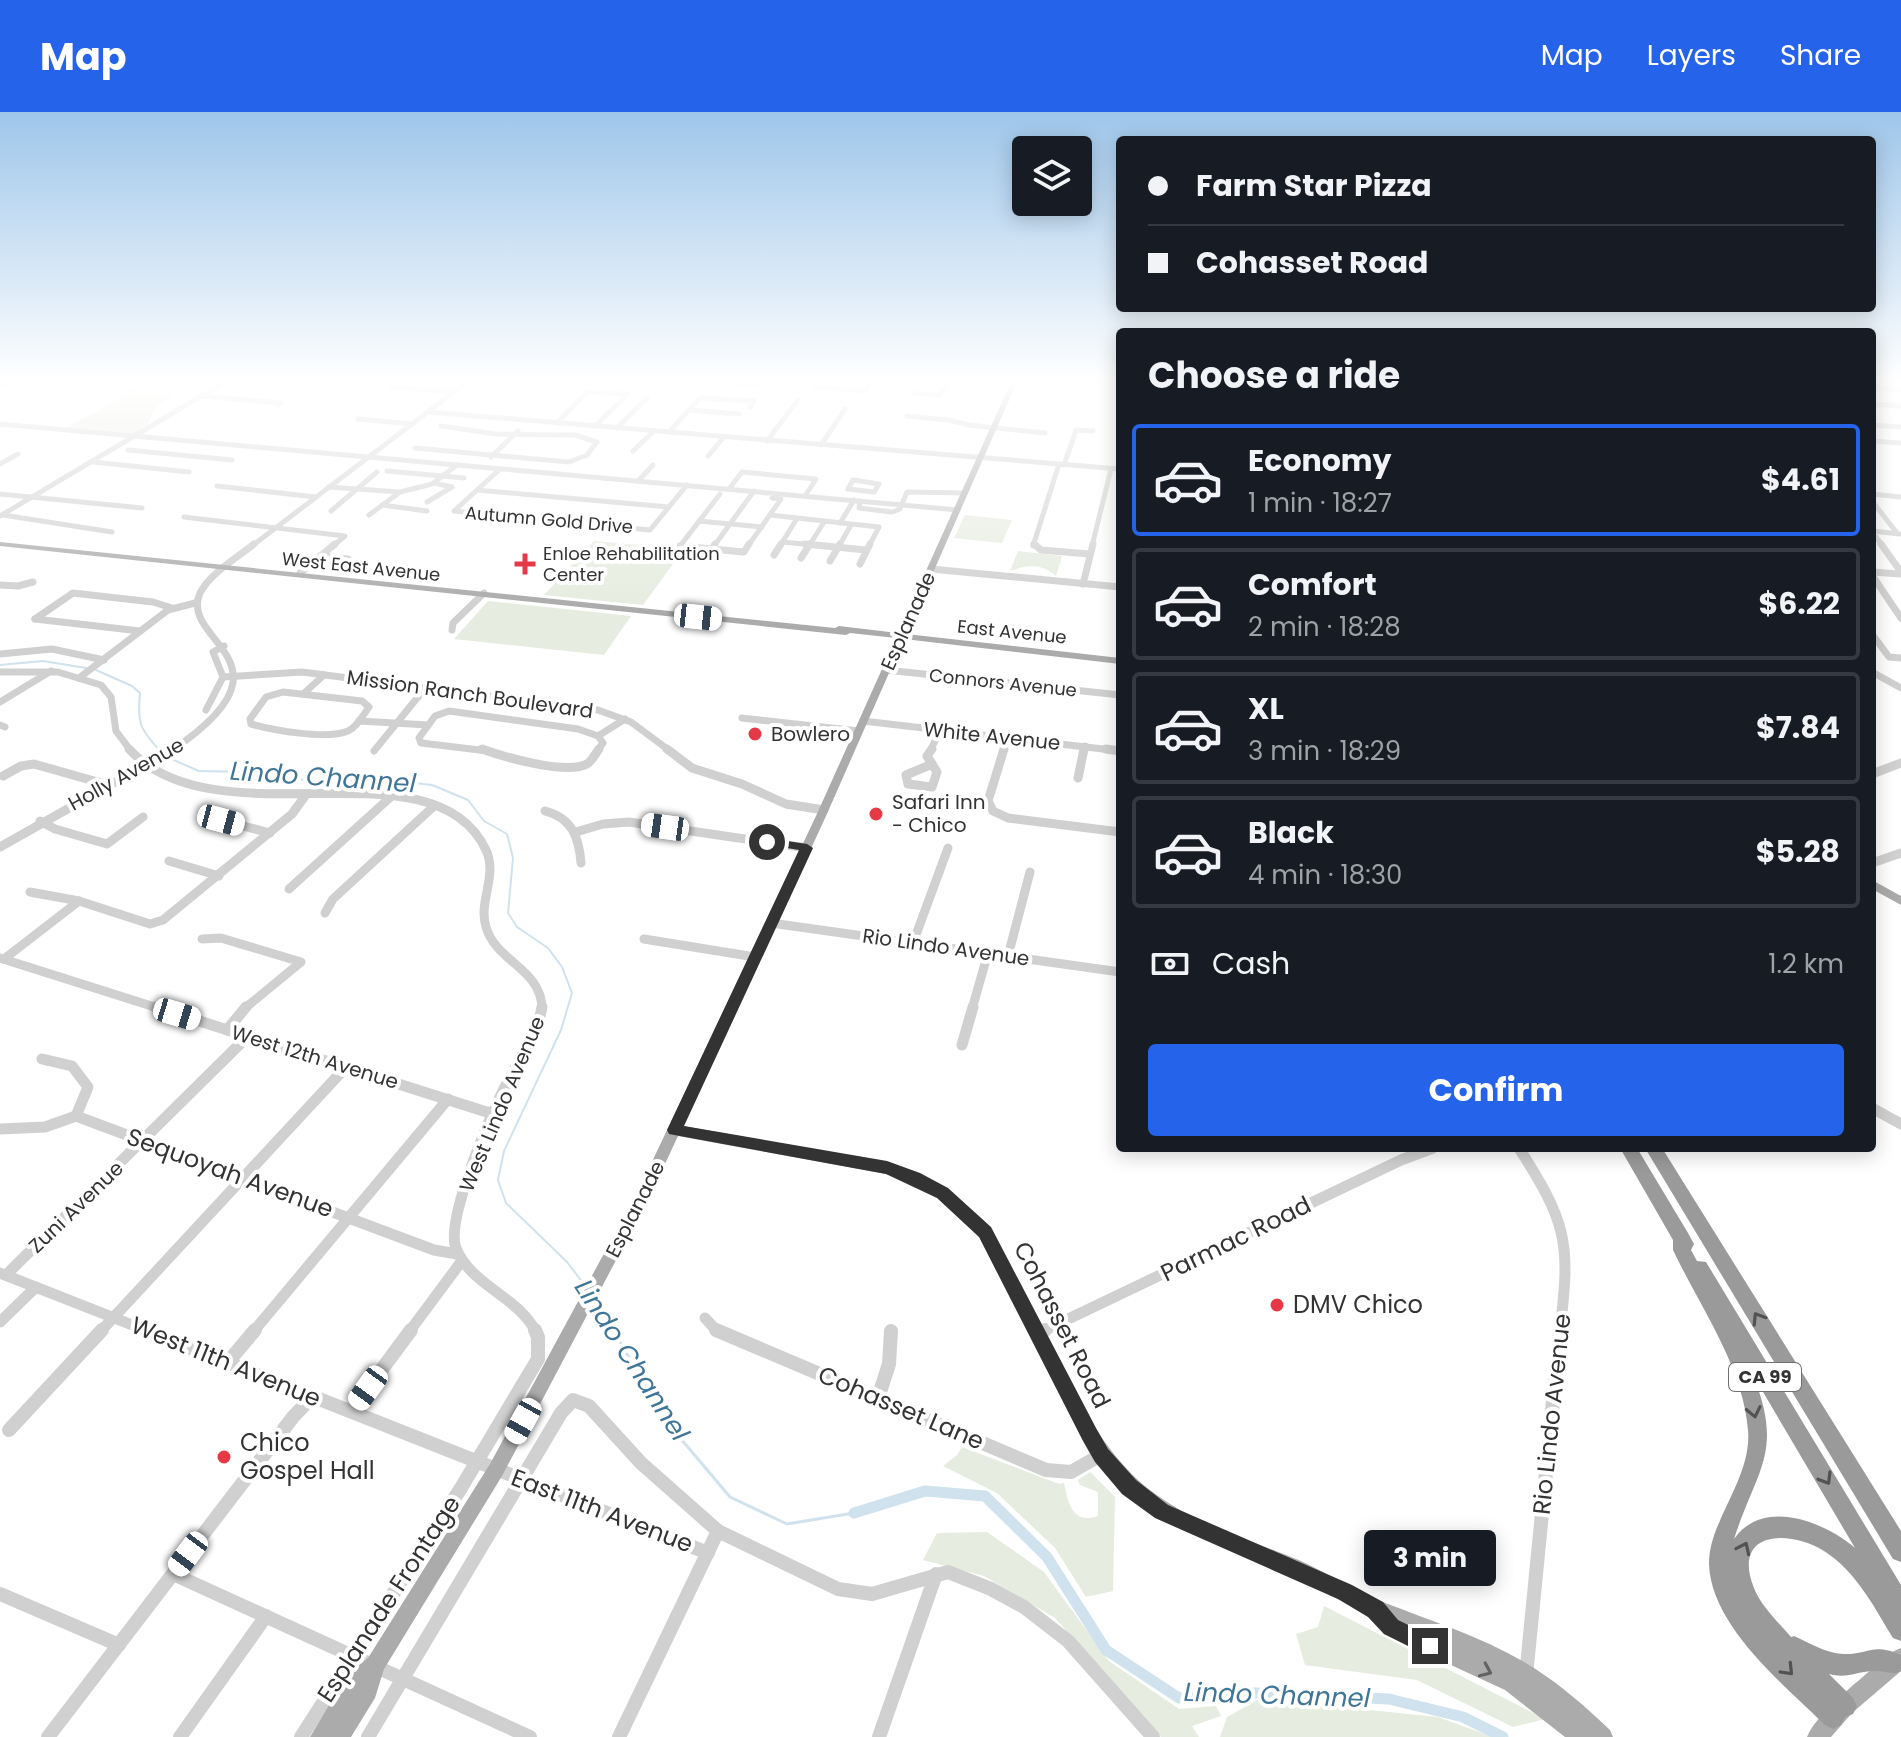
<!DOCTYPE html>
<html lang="en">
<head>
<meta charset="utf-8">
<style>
  :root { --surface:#171b24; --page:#242831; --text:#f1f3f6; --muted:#9ea1a6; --line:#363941; --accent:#2563eb }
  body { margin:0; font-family:Poppins,sans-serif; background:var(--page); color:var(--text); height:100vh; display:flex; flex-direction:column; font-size:30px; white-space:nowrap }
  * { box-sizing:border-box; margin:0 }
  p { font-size:26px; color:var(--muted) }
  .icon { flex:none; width:44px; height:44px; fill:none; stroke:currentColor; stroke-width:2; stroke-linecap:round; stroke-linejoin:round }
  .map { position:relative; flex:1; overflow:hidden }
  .details { position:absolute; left:1116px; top:216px; width:760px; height:824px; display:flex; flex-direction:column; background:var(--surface); border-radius:8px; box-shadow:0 4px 20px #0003 }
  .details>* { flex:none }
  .hud { position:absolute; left:1116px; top:24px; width:760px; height:176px; border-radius:8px; box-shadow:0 4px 20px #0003; display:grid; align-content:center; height:176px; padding:0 32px; background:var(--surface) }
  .buttons { position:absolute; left:1012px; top:24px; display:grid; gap:16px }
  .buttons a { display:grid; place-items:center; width:80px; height:80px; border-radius:8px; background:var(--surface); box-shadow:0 4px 20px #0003; font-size:40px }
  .end { position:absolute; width:36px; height:36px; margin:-18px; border:10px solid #333; background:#fff; box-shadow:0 0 0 4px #fff }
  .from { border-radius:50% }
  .bubble { position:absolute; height:56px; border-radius:8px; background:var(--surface); box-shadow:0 4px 20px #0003; font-size:26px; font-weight:700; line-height:56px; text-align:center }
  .car { position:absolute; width:24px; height:48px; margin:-24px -12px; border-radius:10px; box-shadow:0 0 6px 2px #0007; background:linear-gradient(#fff 24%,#345 0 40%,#fff 0 76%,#345 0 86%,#fff 0) }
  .hud b { display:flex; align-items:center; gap:28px; height:76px; font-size:30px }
  .hud b+b { border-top:2px solid var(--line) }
  .hud i { width:20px; height:20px; background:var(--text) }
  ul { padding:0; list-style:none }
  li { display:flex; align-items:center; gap:24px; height:112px; margin:0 16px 12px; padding:0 16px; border:4px solid var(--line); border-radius:8px }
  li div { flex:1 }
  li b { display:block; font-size:30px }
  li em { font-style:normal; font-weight:700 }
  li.current { border-color:var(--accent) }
  li>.icon { width:72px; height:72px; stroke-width:1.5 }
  h2 { padding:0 32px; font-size:36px; line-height:96px }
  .pay { display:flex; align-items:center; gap:20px; height:88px; padding:0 32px; font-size:30px }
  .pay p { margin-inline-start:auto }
  .action { display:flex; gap:16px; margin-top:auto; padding:16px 32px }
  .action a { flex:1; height:92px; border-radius:8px; background:var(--accent); color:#fff; font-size:32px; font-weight:700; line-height:92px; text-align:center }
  header { display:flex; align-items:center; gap:48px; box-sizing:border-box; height:112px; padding:0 40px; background:var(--accent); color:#fff }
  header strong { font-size:38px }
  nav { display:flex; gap:44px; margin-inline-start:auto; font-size:28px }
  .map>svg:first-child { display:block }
</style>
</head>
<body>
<header>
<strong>Map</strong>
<nav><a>Map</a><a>Layers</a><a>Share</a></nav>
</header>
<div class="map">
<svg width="1901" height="1625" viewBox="0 0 1901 1625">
  <rect width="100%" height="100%" fill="#fff"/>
  <g fill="#e6ecdf">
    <path d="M129,277L176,282L155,296L147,315L134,322L66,316L128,282Z"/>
    <path d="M965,403L1012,408L1002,431L954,426Z"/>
    <path d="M594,429L684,437L643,493L544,483Z"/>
    <path d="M1018,439L1062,444L1056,464C1042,451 1026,453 1010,459Z"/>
    <path d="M488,489L631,504L604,543L454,527Z"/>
    <path d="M962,1335L1059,1372L1064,1371C1068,1390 1072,1413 1098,1404V1380L1080,1373L1078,1368L1090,1360L1115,1385L1113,1479L1086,1485L1055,1436L997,1381L943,1354L957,1343Z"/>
    <path d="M987,1420L1044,1460L1109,1549L1179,1597L1216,1594L1221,1604L1192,1614L1199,1625H1161L1055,1506L984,1464L923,1448L937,1421Z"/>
    <path d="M1324,1494L1545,1607L1513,1615L1417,1568L1305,1553L1296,1522L1318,1515Z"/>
    <path d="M1259,1587L1438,1605L1493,1625H1220L1227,1605Z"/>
  </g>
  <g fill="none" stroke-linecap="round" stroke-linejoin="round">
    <g stroke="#cfe2ee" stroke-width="2">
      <path d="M0,553L43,549L86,556"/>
      <path d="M96,558L132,574L140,581C137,612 140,617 161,640"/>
      <path d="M169,646L199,659L246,660L267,665L320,669L379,667L432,673L468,688L484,709L507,722L513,746L508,801L517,815L548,836L562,855L572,881L561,918L504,1039L498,1068L506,1091L567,1150L587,1176"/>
      <path d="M596,1188L615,1220"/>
    </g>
    <path stroke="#cfe2ee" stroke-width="3" d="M613,1218L665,1308L730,1385L787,1412L854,1401"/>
    <path stroke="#cfe2ee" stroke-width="11" d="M854,1401L925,1379L985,1384L1047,1445L1106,1538L1179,1586L1234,1580L1389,1587L1463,1605L1503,1625"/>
    <g stroke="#d0d0d0" stroke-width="5">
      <path d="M721,270L761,273L764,270"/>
      <path d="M819,270L815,275L865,279L871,270"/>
      <path d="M0,274L6,270"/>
      <path d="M391,275L454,280"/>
      <path d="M1872,276L1901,278"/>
      <path d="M915,281L940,283L948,270"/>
      <path d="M201,284L281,291L278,293"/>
      <path d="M1872,292L1901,294"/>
      <path d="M690,298L739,302"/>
      <path d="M428,300L1120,357"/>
      <path d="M907,304L947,308"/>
      <path d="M358,307L413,312"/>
      <path d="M944,307L969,313L1045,321"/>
      <path d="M557,311L587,280L628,282L595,314"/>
      <path d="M0,312L958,398"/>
      <path d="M1872,313L1901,315"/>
      <path d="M617,316L647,286"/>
      <path d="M669,320L700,286L754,289L750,295"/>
      <path d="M767,329L798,288"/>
      <path d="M1872,329L1901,331"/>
      <path d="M821,333L845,297"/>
      <path d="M415,336L569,350L587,343L597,330L575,323L496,322L441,314"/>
      <path d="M128,338L232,348"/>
      <path d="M633,339L654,319"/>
      <path d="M708,344L724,325"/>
      <path d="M491,345L518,319"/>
      <path d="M93,350L189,360"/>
      <path d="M0,352L18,342"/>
      <path d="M1064,353L1076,318L1093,319"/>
      <path d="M500,357L454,399L650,418L687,373"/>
      <path d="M387,359L464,366"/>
      <path d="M853,368L879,372L874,380L848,377Z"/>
      <path d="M638,369L653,353"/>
      <path d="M217,374L316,385"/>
      <path d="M329,375L400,380L432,372L457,353"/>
      <path d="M729,377L742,360L816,367L805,384"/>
      <path d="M477,378L669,395"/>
      <path d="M0,382L142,396"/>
      <path d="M1872,382L1901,385"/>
      <path d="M860,389L859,396L892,400L900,397L907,380L965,381"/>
      <path d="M1872,389L1897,421"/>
      <path d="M427,390L452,375L434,371"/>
      <path d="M382,393L427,399"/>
      <path d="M331,399L377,360"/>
      <path d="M3,403L112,420"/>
      <path d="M369,403L400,380"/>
      <path d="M770,403L879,415L869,434"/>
      <path d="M0,404L225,270"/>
      <path d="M184,405L345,424L333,434"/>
      <path d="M699,409L762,415"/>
      <path d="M840,411L854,388"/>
      <path d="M1872,419L1900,422"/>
      <path d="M1876,425L1883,434"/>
      <path d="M782,430L826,434"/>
      <path d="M252,434L467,270"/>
      <path d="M680,434L720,382"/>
      <path d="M714,434L754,379"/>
      <path d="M748,434L781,387L772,386"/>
      <path d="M780,434L796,408"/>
      <path d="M809,434L824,410"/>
      <path d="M839,434L851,413"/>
      <path d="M1033,434L1059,352"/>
      <path d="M1092,434L1111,357"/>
    </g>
    <g stroke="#d0d0d0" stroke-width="7">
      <path d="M805,432L866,438"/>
      <path d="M1034,432L1041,438L1089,442"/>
      <path d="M1881,432L1901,460"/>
      <path d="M680,434L744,440L749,432"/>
      <path d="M712,437L715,432"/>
      <path d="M774,443L781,432"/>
      <path d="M320,444L348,447L334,458"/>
      <path d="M801,446L810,432"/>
      <path d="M830,449L840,432"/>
      <path d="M860,452L870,432"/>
      <path d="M931,457L1120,475"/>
      <path d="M1872,460L1901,462"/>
      <path d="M300,461L335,432"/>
      <path d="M1872,463L1901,506"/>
      <path d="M1083,472L1093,432"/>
      <path d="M0,473L18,474L33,470"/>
      <path d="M35,507L73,481L153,490L172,496"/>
      <path d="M35,507L140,519"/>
      <path d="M452,518L453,511L484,481"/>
      <path d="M1872,522L1889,545L1901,546"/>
      <path d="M0,542L52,537L104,548"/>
      <path d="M886,558L1120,583"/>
      <path d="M0,560H58L101,573L111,585L116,619L131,639"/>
      <path d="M1872,560L1901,576"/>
      <path d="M223,565L302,560L598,598L631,610L670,639"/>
      <path d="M79,566L168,498L195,491"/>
      <path d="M283,580L362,589L369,595C363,603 357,615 348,619C326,628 273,618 251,612L250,607L266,585Z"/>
      <path d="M303,582L324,563"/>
      <path d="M0,590L51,559"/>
      <path d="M206,598L223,565L213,540L224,534"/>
      <path d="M742,606L859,619"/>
      <path d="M359,609L428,613"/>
      <path d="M863,609L1120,639"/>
      <path d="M0,613L5,615"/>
      <path d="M598,624L625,607"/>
      <path d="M171,639C305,549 178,531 200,481C210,461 237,446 254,432"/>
      <path d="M374,639L426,575"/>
      <path d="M488,639L421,631L419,626L435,604L449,599L578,617L598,624L603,631L597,639"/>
      <path d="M930,639L940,619"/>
      <path d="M1003,639L1007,626"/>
      <path d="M1084,639L1085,634"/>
    </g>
    <g stroke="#d0d0d0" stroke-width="9">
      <path d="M129,637C217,733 433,626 486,738C498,764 478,789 486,815C496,850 542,857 542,897"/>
      <path d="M482,637C504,645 566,663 587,652C592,649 595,642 599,637"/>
      <path d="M667,637L692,656L742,672L786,692L824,698"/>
      <path d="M932,637L927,644L932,652"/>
      <path d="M1004,637L988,689L993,699L1008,706L1120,720"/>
      <path d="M1106,637L1120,639"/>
      <path d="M932,652L937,660L932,675L908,672L906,663Z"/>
      <path d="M1872,662L1901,651"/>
      <path d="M3,664L21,654L34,652L108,673"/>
      <path d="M1078,666L1084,637"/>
      <path d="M545,699C572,706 579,725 581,751"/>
      <path d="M221,708L270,721"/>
      <path d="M40,709L55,717L107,732L143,705"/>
      <path d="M576,720L603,712L629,710L807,736"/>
      <path d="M0,735L174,637"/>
      <path d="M169,749L219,764"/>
      <path d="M1872,751L1901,741"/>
      <path d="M289,777L395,681"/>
      <path d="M30,780L79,789L150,812L163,808L292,702L305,684"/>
      <path d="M325,801L333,787L434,694"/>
      <path d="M771,811L1120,860"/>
      <path d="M202,827L221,826L301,850L244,897"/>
      <path d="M644,827L755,845"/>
      <path d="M913,831L948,736"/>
      <path d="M1008,844L1030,760"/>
      <path d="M0,846L161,897"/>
      <path d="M4,847L79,789"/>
      <path d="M972,897L988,841"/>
    </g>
    <g stroke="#d0d0d0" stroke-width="11">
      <path d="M155,895L493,1002"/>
      <path d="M227,918L246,895"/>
      <path d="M962,933L973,895"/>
      <path d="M42,947L72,954L88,975L76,1004"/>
      <path d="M1872,996L1901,1012"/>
      <path d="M0,1017L45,1015L76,1004L434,1138L457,1142"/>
      <path d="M1519,1036C1535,1062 1554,1090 1561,1120C1569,1152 1563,1188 1560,1220"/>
      <path d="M0,1161L150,1220"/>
      <path d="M6,1163L248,924"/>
      <path d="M705,1206L718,1220"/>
      <path d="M0,1210L36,1175"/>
      <path d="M100,1220L346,955"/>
      <path d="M253,1220L448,987"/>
      <path d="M409,1220L461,1150"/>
      <path d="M536,1220C518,1184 470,1173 456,1136C445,1109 491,1001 506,973C519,947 537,924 542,895"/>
      <path d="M1041,1220L1401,1048L1433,1036"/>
    </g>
    <g stroke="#d0d0d0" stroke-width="14">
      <path d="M145,1218L708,1441"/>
      <path d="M716,1218L1046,1358L1071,1360L1101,1343"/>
      <path d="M1039,1221L1045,1218"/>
      <path d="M228,1250L255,1218"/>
      <path d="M878,1286L889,1252L891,1219"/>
      <path d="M351,1299L411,1218"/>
      <path d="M9,1318L102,1218"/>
      <path d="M173,1462L530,1625"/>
      <path d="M0,1482L119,1533"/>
      <path d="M1526,1564L1560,1218"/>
      <path d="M48,1625L293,1305L313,1284"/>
      <path d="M180,1625L266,1504"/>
      <path d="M301,1625L461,1376L538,1247V1225L535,1218"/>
      <path d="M368,1625L561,1301L573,1288L589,1294L641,1351L718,1419L838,1477L872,1482L948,1460L991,1477L1024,1495L1068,1529L1153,1625"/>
      <path d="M619,1625L718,1419"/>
      <path d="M879,1625L936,1462"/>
    </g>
    <g fill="#ababab" fill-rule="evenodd">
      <path d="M1011,270H1017L906,522L1120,546V552L904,527L826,704L683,1014L887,1050L920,1062L948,1077L990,1115L1095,1316C1108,1335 1121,1352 1138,1368C1183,1409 1246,1426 1301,1449C1327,1461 1351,1477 1378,1488C1430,1509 1487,1526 1534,1556C1562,1574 1586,1595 1610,1618L1613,1625H1565L1505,1578L1384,1522L1369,1503L1304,1470L1180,1417L1153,1402L1127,1382L1104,1358L1083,1328L980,1125L938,1085L910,1070L886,1062L678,1024L651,1082L502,1364L384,1557L375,1586L351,1625H310L347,1563L368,1546L490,1352L640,1075L816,704L896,526L850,521L846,523L0,434V430L835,516L839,514L898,521Z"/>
      <path d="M1872,768L1901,784V793L1872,777Z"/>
      <path d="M1901,1536V1559L1852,1601L1831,1625H1807C1818,1598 1871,1559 1894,1539Z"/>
    </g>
    <g fill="#9a9a9a" fill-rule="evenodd">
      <path d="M1620,1036H1637L1688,1121L1694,1132L1691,1138L1697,1149L1706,1150L1901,1473V1529L1893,1526C1874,1495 1856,1459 1824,1439C1789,1417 1731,1419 1754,1476C1761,1494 1778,1510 1791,1525L1794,1524C1810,1531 1825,1541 1843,1542C1869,1543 1872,1530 1901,1543V1559C1891,1564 1885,1558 1875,1559C1857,1559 1848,1567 1829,1562L1853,1586L1857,1594L1853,1602L1845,1605L1841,1613L1833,1617L1825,1613C1784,1573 1711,1514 1709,1452C1709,1438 1713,1424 1719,1411C1731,1382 1751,1351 1748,1318C1743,1254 1700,1195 1673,1138V1128ZM1753,1263L1855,1436C1825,1410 1763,1385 1734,1427C1757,1356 1784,1341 1753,1263Z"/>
      <path d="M1645,1036H1662L1901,1419V1450L1893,1447Z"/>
    </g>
  </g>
  <defs><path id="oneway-chevron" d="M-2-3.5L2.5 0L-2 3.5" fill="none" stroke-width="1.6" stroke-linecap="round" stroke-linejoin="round" transform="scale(2)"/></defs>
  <g stroke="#525252">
    <use href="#oneway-chevron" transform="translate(1758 1206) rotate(-122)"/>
    <use href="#oneway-chevron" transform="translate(1754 1300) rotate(78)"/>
    <use href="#oneway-chevron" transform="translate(1826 1367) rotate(59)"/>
    <use href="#oneway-chevron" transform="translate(1744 1436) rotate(-65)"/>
    <use href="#oneway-chevron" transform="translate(1788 1558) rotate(46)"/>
  </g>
  <use stroke="#636363" href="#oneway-chevron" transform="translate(1486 1559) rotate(24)"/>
  <linearGradient id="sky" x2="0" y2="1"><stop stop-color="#9ec6ea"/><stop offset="0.54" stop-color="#fff"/><stop offset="1" stop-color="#fff" stop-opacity="0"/></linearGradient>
  <rect width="1901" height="497" fill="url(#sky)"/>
  <path fill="#333" d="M767,726L807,732L813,736L684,1014L887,1049L920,1061L948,1076L991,1115L1096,1316L1108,1337L1136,1368L1168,1393L1352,1473L1383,1490L1398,1508L1437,1527L1440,1534L1437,1542L1430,1545L1384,1522L1368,1505L1338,1487L1155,1406L1122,1382L1095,1350L1083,1329L979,1125L937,1086L886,1062L669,1022L667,1018L799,738L762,732V727Z"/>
  <g fill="#e63946" stroke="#fff" stroke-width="3">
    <path d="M521 440h8v8h8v8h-8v8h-8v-8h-8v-8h8z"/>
    <circle cx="755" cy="622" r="8"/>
    <circle cx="876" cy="702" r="8"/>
    <circle cx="1277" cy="1193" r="8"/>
    <circle cx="224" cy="1345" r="8"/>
  </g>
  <g text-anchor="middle" stroke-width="8" stroke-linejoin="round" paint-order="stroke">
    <g font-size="18" fill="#333" stroke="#fff">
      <text transform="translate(549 408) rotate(5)" y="6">Autumn Gold Drive</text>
      <text transform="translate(361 455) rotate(6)" y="6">West East Avenue</text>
      <text transform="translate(1012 520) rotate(6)" y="6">East Avenue</text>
      <text transform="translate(1003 571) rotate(6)" y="6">Connors Avenue</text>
    </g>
    <g font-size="18" fill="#333" stroke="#fff" text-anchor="start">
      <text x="543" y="448">Enloe Rehabilitation<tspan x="543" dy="21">Center</tspan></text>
    </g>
    <rect fill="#fff" stroke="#707070" stroke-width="2" x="1729" y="1251" width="72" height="28" rx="6"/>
    <g font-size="18" font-weight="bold" fill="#333">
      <text x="1765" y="1271">CA 99</text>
    </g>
    <g font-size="20" fill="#333" stroke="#fff">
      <text transform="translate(908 509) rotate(-66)" y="7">Esplanade</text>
      <text transform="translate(470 582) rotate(8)" y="7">Mission Ranch Boulevard</text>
      <text transform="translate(992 624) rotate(6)" y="7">White Avenue</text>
      <text transform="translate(126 662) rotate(-29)" y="7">Holly Avenue</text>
      <text transform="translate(946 835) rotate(8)" y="7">Rio Lindo Avenue</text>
      <text transform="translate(315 945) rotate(17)" y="7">West 12th Avenue</text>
      <text transform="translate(502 992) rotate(-67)" y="7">West Lindo Avenue</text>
      <text transform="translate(76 1095) rotate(-44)" y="7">Zuni Avenue</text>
      <text transform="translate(635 1097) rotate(-63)" y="7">Esplanade</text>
    </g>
    <g font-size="20" fill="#333" stroke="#fff" text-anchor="start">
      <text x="771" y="629">Bowlero</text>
      <text x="892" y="697">Safari Inn<tspan x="892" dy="23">- Chico</tspan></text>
    </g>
    <g font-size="24" fill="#333" stroke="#fff">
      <text transform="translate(230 1061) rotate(20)" y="8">Sequoyah Avenue</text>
      <text transform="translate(1236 1127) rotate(-26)" y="8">Parmac Road</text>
      <text transform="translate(1062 1213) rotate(63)" y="8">Cohasset Road</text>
      <text transform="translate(226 1250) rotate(22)" y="8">West 11th Avenue</text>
      <text transform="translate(901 1296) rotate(23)" y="8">Cohasset Lane</text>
      <text transform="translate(1552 1302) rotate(-84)" y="8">Rio Lindo Avenue</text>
      <text transform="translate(602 1399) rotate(21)" y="8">East 11th Avenue</text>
      <text transform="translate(389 1487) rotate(-57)" y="8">Esplanade Frontage</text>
    </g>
    <g font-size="24" fill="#333" stroke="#fff" text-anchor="start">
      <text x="1293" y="1201">DMV Chico</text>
      <text x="240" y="1339">Chico<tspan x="240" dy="28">Gospel Hall</tspan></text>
    </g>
    <g font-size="26" font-style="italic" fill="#3f7597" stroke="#fff">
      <text transform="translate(323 665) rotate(4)" y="9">Lindo Channel</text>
      <text transform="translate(632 1248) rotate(57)" y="9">Lindo Channel</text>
      <text transform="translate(1277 1583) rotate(2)" y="9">Lindo Channel</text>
    </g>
  </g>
</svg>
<div class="buttons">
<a><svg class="icon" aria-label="layers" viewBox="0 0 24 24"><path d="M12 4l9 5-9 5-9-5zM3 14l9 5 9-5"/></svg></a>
</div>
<i class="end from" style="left:767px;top:730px"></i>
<i class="end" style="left:1430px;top:1534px"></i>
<div class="bubble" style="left:1364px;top:1418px;width:132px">3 min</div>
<i class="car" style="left:698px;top:505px;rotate:96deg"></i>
<i class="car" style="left:221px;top:708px;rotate:105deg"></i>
<i class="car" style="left:665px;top:715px;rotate:278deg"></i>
<i class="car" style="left:177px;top:902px;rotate:107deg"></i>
<i class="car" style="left:368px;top:1276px;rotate:216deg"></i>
<i class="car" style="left:523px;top:1309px;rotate:209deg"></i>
<i class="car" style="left:188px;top:1442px;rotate:217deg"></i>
<div class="hud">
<b><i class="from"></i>Farm Star Pizza</b>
<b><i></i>Cohasset Road</b>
</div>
<section class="details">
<h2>Choose a ride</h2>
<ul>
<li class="current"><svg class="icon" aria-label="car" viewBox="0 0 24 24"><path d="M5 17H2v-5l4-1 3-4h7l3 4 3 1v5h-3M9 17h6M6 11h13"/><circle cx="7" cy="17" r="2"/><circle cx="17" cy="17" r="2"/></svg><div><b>Economy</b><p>1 min · 18:27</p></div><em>$4.61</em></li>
<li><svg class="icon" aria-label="car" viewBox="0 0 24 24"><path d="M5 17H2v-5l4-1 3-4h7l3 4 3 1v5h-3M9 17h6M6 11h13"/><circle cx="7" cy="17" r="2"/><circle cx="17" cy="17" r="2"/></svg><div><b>Comfort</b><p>2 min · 18:28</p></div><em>$6.22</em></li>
<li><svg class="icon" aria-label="car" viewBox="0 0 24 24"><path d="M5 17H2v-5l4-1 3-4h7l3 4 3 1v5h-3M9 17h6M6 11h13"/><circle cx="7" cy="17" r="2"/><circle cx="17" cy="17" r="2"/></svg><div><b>XL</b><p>3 min · 18:29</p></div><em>$7.84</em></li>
<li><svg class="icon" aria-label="car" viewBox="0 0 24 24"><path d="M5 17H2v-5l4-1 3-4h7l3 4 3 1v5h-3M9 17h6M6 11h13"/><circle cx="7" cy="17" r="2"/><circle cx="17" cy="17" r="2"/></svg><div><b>Black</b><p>4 min · 18:30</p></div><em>$5.28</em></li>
</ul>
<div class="pay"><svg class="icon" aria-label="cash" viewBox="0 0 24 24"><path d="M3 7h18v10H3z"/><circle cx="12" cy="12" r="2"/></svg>Cash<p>1.2 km</p></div>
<div class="action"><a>Confirm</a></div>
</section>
</div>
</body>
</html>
